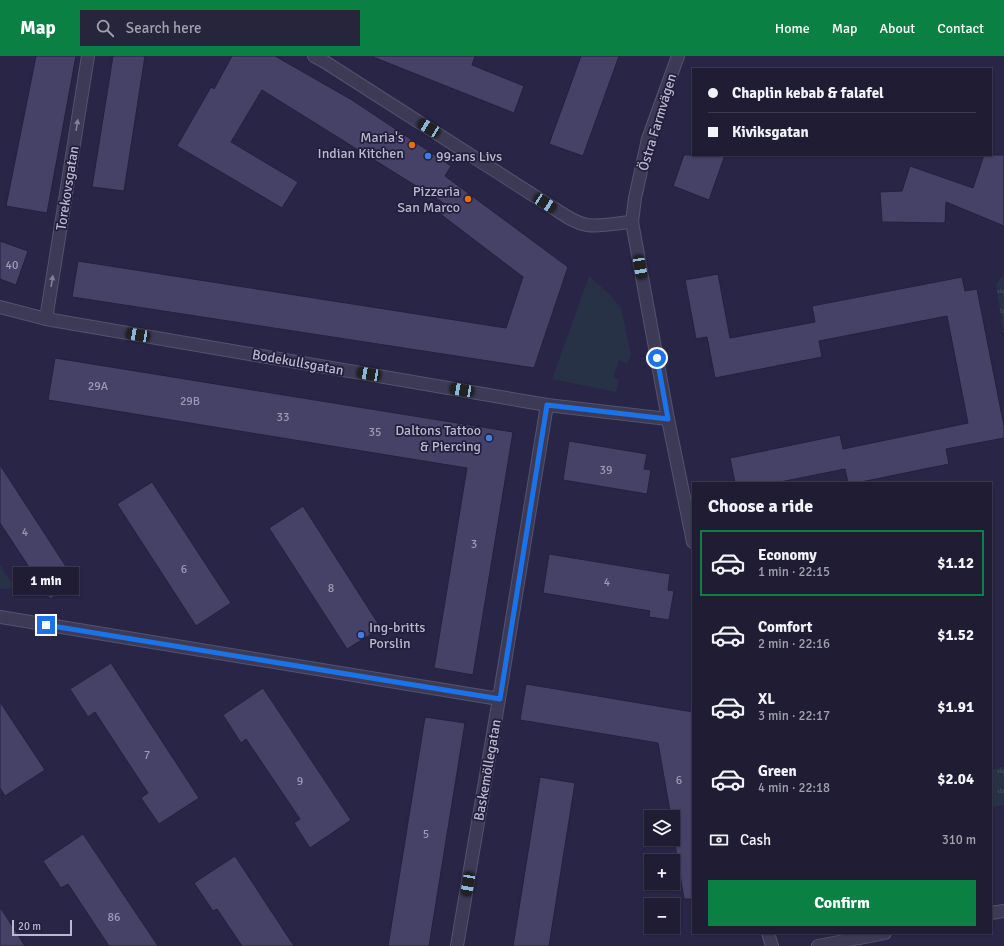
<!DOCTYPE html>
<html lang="en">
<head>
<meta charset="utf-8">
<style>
  :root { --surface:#1f1c34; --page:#27253c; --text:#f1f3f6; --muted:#a1a1ac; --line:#3c3a4f; --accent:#0b8043 }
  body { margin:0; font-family:Signika,sans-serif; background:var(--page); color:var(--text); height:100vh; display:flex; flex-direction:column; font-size:15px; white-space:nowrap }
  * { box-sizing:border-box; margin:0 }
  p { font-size:13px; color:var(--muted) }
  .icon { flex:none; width:22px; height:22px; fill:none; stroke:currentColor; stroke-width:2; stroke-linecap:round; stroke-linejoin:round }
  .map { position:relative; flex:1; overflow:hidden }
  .drawer { position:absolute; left:692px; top:426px; width:300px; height:452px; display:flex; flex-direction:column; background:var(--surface); border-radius:0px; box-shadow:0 1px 3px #0004,0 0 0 1px var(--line) }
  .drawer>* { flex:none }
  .banner { position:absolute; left:692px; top:12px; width:300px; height:88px; border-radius:0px; box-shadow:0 1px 3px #0004,0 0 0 1px var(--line); display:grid; align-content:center; height:88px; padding:0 16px; background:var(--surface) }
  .buttons { position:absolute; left:644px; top:754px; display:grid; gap:8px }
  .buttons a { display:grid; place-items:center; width:36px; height:36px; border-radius:0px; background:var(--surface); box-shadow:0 1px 3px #0004,0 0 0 1px var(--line); font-size:20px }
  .scale { position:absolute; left:12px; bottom:10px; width:60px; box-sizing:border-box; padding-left:4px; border:2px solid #bbb7ce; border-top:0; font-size:11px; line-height:14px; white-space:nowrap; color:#bbb7ce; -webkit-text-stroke:3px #221e3b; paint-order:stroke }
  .end { position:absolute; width:18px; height:18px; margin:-9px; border:5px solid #1a73e8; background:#fff; box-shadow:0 0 0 2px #fff }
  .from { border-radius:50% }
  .bubble { position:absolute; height:28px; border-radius:0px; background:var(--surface); box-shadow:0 1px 3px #0004,0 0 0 1px var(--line); font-size:13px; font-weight:700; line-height:28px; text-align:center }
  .car { position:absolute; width:12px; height:24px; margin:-12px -6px; border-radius:5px; box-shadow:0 0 3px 1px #0007; background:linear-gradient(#222 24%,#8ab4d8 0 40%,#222 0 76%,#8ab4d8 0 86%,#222 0) }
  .banner b { display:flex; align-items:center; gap:14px; height:38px; font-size:15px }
  .banner b+b { border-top:1px solid var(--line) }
  .banner i { width:10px; height:10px; background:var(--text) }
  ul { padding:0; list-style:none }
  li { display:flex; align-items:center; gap:12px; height:66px; margin:0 8px 6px; padding:0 8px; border:2px solid transparent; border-radius:0px }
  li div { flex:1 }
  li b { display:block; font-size:15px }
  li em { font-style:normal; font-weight:700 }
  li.current { border-color:var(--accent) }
  li>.icon { width:36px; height:36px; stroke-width:1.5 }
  h2 { padding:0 16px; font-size:18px; line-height:48px }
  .pay { display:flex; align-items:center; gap:10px; height:44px; padding:0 16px; font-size:15px }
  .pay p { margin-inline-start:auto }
  .button { display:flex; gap:8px; margin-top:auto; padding:8px 16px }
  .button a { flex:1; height:46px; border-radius:0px; background:var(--accent); color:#fff; font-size:16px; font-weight:700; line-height:46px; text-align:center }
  header { display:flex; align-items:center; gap:24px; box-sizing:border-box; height:56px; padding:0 20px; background:var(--accent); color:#fff }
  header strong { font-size:19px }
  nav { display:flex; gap:22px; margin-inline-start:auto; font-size:14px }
  .search { width:280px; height:36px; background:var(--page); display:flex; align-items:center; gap:10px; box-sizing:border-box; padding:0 14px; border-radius:0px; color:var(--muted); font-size:15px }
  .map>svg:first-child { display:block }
</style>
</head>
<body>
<header>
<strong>Map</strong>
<div class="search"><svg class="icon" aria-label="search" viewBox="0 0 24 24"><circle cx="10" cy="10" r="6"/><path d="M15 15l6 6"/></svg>Search here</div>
<nav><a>Home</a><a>Map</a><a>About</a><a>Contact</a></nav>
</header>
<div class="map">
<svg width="1004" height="890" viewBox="0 0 1004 890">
  <defs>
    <pattern id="park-tufts" width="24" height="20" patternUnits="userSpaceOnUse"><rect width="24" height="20" fill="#273247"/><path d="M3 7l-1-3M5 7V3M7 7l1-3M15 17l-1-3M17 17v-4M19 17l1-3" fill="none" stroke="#444d60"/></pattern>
  </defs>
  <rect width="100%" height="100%" fill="#292546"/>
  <g fill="#273247">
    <path d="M589,220L610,239L621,252L631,299L627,308L619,304L613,321L619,324L616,336L552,323Z"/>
    <path d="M0,509L15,532L0,533Z"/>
  </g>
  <g fill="url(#park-tufts)">
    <path d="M1004,218V278L996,229Z"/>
    <path d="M1004,711V749L991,751V714Z"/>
  </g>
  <g fill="#464166" stroke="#24203d">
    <path d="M36,0H76L47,157L6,150Z"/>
    <path d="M113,0H145L124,135L92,131Z"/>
    <path d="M232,0H275L352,44L451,110L445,120L568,211L534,312L72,241L78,205L506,272L523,221L439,157L445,148L262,34L231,86L298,126L282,152L177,90L211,31L214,33Z"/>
    <path d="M373,0H475L472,9L524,30L514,57L373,1Z"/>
    <path d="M581,0H619L583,100L549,88Z"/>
    <path d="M684,99H725L709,144L673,130Z"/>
    <path d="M984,99H1004V170L946,146L945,167L882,166L880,136L902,135L910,110L973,132Z"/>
    <path d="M0,185L28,195L16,229L0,223Z"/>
    <path d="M718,218L730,282L815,266L812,250L962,221L965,235L977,233L1004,370V382L946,393L949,408L856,427H848L845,413L775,427H735L730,402L840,379L843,393L968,367L947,260L819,285L822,301L715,322L707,281L696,283L685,224Z"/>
    <path d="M55,302L513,376L473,619L434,612L467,412L48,344Z"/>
    <path d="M569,385L647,398L644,413L651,414L647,438L563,424Z"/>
    <path d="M0,409L76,526L50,543L0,467Z"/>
    <path d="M152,426L231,547L196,570L117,448Z"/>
    <path d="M303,450L381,572L347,593L269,472Z"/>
    <path d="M549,498L670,518L668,534L674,535L669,564L649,561L650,555L543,537Z"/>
    <path d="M111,607L199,742L159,768L141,742L148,737L95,656L88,661L70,633Z"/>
    <path d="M526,628L693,656V843H684L673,776V761H671L658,687L520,664Z"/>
    <path d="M263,632L351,764L310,792L294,767L300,763L246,683L241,687L223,659Z"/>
    <path d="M0,646L45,714L5,740L0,732Z"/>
    <path d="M425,661L465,667L429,890H388Z"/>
    <path d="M540,721L575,727L549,890H513Z"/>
    <path d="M83,778L158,890H109L68,828L61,832L43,805Z"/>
    <path d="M235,800L294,890H242L217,853L213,855L194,827Z"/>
    <path d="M0,851L25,890H0Z"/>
  </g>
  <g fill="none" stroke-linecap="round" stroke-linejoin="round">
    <defs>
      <g id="minor">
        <path d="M314,0L325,6L558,155C567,161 576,167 587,169C601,171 617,167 632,166"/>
        <path d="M678,0L648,83L635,142L632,166L668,363L693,486"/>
        <path d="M0,251L46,263L547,349L668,363"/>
        <path d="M46,263L88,0"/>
        <path d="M0,561L499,643"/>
        <path d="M991,857L1004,855"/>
        <path d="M768,877L772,890"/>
        <path d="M457,890L499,643L547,349"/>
        <path d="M818,890L885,877"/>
      </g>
    </defs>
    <use href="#minor" stroke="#56526d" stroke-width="14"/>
    <use href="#minor" stroke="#3d3a55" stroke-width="12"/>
  </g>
  <defs><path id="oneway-solid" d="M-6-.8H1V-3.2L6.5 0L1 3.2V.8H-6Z"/></defs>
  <g fill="#827f98">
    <use href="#oneway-solid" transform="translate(77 69) rotate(-81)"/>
    <use href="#oneway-solid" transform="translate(52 225) rotate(-81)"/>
  </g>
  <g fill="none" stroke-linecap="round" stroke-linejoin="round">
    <path stroke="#1a73e8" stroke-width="5" d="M46,569L500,643L547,349L668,363L657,302"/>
  </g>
  <g fill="#e8710a" stroke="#221e3b" stroke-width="1.5">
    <circle cx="412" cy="89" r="4"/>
    <circle cx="468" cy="143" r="4"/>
  </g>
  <g fill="#3f7fe0" stroke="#221e3b" stroke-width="1.5">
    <circle cx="428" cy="100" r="4"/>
    <circle cx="489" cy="382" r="4"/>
    <circle cx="361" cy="579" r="4"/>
  </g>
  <g text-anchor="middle" stroke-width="3.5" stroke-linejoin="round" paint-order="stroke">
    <g font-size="12" fill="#9e9ab4">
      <text x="12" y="213">40</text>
      <text x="98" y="334">29A</text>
      <text x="190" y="349">29B</text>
      <text x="283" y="365">33</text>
      <text x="375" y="380">35</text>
      <text x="606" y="418">39</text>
      <text x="25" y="480">4</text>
      <text x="474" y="492">3</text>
      <text x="184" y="517">6</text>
      <text x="607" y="530">4</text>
      <text x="331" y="536">8</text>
      <text x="147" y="703">7</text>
      <text x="679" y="728">6</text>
      <text x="300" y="729">9</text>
      <text x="426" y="782">5</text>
      <text x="114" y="865">86</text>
    </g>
    <g font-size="14" fill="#bbb7ce" stroke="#221e3b">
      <text transform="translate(657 66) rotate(-73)" y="5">Östra Farmvägen</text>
      <text transform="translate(67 132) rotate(-81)" y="5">Torekovsgatan</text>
      <text transform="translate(298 306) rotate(10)" y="5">Bodekullsgatan</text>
      <text transform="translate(487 714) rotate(-80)" y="5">Baskemöllegatan</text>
    </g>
    <g font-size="14" fill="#bbb7ce" stroke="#221e3b" text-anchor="end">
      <text x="404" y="86">Maria's<tspan x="404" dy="16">Indian Kitchen</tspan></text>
      <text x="436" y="105" text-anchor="start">99:ans Livs</text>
      <text x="460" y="140">Pizzeria<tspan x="460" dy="16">San Marco</tspan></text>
      <text x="481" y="379">Daltons Tattoo<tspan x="481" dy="16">&amp; Piercing</tspan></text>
      <text x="369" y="576" text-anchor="start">Ing-britts<tspan x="369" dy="16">Porslin</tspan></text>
    </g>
  </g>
</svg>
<div class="buttons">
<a><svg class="icon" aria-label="layers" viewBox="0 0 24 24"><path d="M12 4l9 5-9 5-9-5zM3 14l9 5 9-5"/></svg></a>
<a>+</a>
<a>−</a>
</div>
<div class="scale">20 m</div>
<i class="end from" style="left:657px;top:302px"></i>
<i class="end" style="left:46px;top:569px"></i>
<div class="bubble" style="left:13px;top:511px;width:66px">1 min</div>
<i class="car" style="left:429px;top:72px;rotate:302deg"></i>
<i class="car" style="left:545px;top:147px;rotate:123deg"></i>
<i class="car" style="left:640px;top:211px;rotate:170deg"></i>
<i class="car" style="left:138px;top:279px;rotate:280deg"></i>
<i class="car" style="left:369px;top:318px;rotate:280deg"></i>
<i class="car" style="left:462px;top:334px;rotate:280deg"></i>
<i class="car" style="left:468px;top:828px;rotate:190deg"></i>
<div class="banner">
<b><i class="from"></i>Chaplin kebab &amp; falafel</b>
<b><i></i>Kiviksgatan</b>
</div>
<section class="drawer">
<h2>Choose a ride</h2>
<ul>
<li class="current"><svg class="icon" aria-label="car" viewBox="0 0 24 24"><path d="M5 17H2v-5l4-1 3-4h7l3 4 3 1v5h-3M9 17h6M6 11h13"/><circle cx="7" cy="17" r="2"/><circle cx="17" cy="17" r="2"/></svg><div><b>Economy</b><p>1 min · 22:15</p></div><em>$1.12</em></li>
<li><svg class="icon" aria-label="car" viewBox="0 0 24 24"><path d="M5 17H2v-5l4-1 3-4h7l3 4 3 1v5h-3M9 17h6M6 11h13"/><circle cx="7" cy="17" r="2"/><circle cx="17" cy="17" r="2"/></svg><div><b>Comfort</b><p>2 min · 22:16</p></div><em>$1.52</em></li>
<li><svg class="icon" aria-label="car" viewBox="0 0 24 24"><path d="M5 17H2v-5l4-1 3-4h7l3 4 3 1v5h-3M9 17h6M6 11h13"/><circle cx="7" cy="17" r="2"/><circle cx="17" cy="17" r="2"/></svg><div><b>XL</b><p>3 min · 22:17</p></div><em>$1.91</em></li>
<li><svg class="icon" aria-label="car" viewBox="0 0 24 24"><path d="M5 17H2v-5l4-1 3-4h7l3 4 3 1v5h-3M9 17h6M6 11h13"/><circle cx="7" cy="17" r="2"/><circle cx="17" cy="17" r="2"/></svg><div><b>Green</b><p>4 min · 22:18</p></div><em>$2.04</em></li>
</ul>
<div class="pay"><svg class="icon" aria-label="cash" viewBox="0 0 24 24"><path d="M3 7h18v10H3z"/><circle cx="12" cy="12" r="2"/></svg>Cash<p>310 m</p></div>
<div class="button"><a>Confirm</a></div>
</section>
</div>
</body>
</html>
